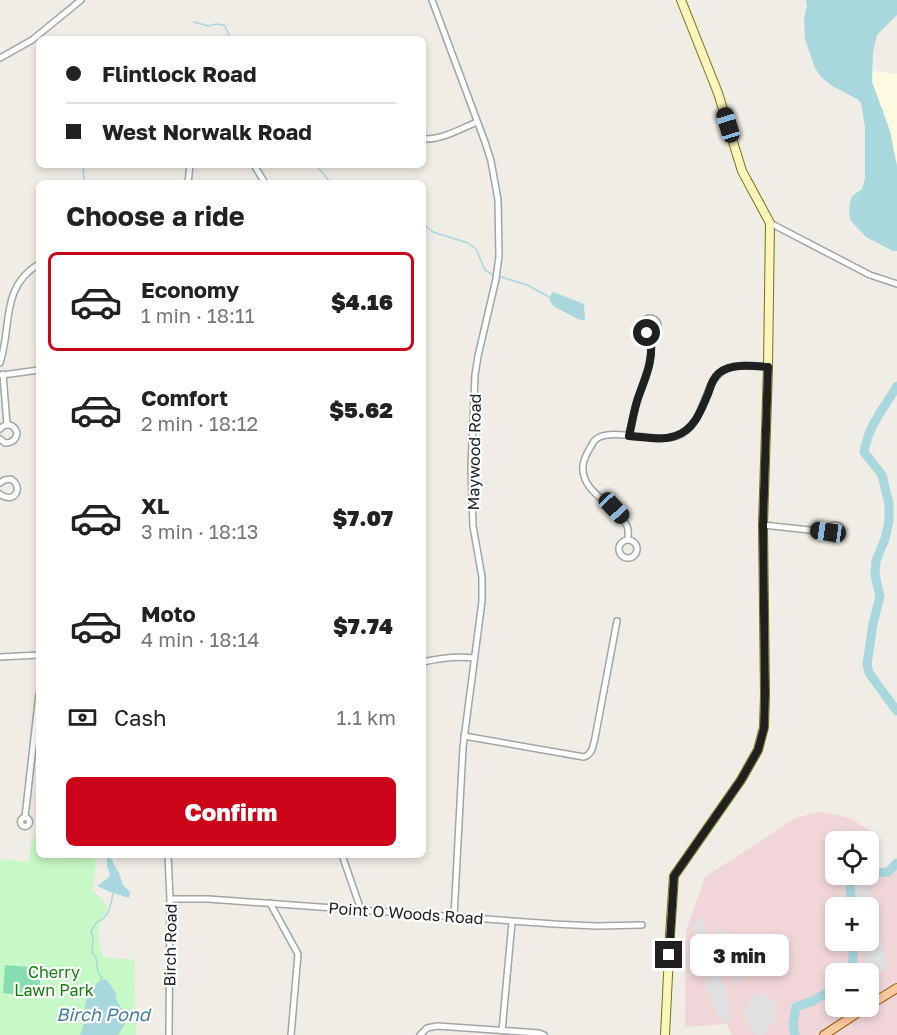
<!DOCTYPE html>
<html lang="en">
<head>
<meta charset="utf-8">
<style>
  :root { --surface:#fff; --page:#f6f6f6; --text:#222; --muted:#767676; --line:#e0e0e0; --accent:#cc041a }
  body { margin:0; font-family:"Golos Text",sans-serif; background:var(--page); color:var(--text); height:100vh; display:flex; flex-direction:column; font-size:22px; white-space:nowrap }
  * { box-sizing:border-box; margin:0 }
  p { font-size:20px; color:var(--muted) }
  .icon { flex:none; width:33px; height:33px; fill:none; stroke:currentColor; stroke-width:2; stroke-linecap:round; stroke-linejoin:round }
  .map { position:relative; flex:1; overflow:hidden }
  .side { position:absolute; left:36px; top:180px; width:390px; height:678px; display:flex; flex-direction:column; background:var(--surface); border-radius:9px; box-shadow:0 3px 9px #0003 }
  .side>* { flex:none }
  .hud { position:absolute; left:36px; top:36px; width:390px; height:132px; border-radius:9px; box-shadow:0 3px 9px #0003; display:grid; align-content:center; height:132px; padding:0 30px; background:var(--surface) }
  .fabs { position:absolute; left:825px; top:831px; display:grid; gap:12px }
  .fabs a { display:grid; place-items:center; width:54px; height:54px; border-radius:9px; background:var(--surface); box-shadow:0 3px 9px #0003; font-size:30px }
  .end { position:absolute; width:27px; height:27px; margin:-14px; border:8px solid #202020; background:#fff; box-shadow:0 0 0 3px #fff }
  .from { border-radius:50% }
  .bubble { position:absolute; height:42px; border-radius:9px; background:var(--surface); box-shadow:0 3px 9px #0003; font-size:20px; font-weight:800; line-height:42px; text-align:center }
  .car { position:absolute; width:18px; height:36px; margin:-18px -9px; border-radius:8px; box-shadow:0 0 4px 2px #0007; background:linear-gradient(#222 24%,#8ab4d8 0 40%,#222 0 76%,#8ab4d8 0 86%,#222 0) }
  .hud b { display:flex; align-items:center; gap:21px; height:57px; font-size:22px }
  .hud b+b { border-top:2px solid var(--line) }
  .hud i { width:15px; height:15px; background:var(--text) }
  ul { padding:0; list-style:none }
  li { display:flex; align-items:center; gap:18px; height:99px; margin:0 12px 9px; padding:0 18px; border:3px solid transparent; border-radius:9px }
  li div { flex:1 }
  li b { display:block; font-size:22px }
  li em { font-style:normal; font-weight:800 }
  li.active { border-color:var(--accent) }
  li>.icon { width:54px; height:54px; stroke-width:1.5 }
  h2 { padding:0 30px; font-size:27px; line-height:72px }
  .pay { display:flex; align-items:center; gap:15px; height:66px; padding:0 30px; font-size:22px }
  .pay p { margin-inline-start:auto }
  .button { display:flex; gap:12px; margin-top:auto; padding:12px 30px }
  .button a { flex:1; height:69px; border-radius:9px; background:var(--accent); color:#fff; font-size:24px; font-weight:800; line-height:69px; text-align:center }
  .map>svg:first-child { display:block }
</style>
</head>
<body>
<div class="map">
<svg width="897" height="1035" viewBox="0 0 897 1035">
  <rect width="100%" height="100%" fill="#f0ece6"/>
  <path fill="#f0d6d8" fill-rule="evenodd" d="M822,812L850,818L870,831L869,879L897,867V1035H732L727,1024L685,1027L686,931L705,877L797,817ZM836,842H868V874H836ZM836,908H868V940H836ZM836,974H868V1006H836Z"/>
  <path fill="#fefbe1" d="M872,71L897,74V166L890,131L872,82Z"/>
  <path fill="#c6f9c5" d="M32,838L39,839V855H93L96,863L92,890L108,907C96,928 97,933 102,956L117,959H134L136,1035H0V859L29,862Z"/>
  <path fill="#86ddb2" d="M5,965L41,968L39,997L3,993Z"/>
  <g fill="#e0e0e0">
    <path d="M863,880H867L879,933L887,969L883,971L871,972L866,971L864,941L868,940V908L857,907L853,885Z"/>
    <path d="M701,916L730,1006L726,1008L728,1009L732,1020L724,1023L723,1019L718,1020L692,940L696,938L693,926L694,922L696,919Z"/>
    <path d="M720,929L731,936V939L733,947L741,945L743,943L751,949L754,962L750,968L746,969V971L742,973L743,975L738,982L734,983L717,930Z"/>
    <path d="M757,993L761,995L763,993L774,1001L776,1018L764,1035H756L752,1031L754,1028L750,1029L744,1014V1010Z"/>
  </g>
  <g fill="#a8d7dd">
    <path d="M806,0H897V15L877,35L873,52L872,82L890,131L897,166V251H893L866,237L851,221L849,213L850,202L852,196L862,189L865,178V127L861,103L857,99L832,86L822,78L815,68L805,39L804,19L807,6Z"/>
    <path d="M553,292L584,304L585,321L578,319L553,306L549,298Z"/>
    <path d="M107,855H109L119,873L123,885L130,892L129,898L110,892L97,886L109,877L110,874L107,867Z"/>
    <path d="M102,979L107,980L116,994V999L125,1014V1024L118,1035H80C89,1013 78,997 102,979Z"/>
  </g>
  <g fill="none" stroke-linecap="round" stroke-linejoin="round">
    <g stroke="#a8d7dd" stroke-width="1.5">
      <path d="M194,22L208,26L216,24L223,25L225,26L231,39"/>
      <path d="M83,165L84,183"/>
      <path d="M316,165L331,183"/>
      <path d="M423,224L433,232L468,243L476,249L485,270L493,275"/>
      <path d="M501,277L527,285L549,297"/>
      <path d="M101,980L102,977L98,973L96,957L92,953L93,939L91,931L97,922C109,918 111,905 113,893"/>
    </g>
    <g stroke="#a8d7dd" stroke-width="9">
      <path d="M897,386C883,410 869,424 864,452L882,475L889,504V521L885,539L876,561L875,575L880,596L873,624L867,664L869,673L897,711"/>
      <path d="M868,870L877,873L888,872L897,863"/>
      <path d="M849,874L852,908"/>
      <path d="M852,974L854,940"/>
      <path d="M795,1035L793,1025L796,1007L813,1001L836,987"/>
    </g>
    <defs>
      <g id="street">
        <path d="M432,0L485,142L491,161L498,200L499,256L496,279L478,356L475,375L471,467L473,526L482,577V601L463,747L454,917"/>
        <path d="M0,58L32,40L81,0"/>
        <path d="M423,139C442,140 460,129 477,122"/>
        <path d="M254,165L265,183"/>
        <path d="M188,183L190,165"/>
        <path d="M770,223L870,275L897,284"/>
        <circle cx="650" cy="326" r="8"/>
        <path d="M0,363C12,327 0,287 39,264"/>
        <path d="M3,374L7,425"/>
        <path d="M2,375L39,370"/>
        <path d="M0,429C6,422 14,424 17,433C16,440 12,443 5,443L0,439"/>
        <path d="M629,436C632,423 634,410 638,398C646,374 653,362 651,334"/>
        <path d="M0,483L4,480L11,479C25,488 13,505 0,494"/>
        <path d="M763,525L828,532"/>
        <circle cx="835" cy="532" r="7"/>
        <path d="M628,540C628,535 629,530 627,526C617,503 580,494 583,465C584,458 587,453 590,448C592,445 593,442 595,440C610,426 655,444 677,436C710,423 699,376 732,367C743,364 757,366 768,367"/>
        <circle cx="628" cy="549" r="9"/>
        <path d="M0,657L39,655"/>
        <path d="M423,662C440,658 457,656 474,658"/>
        <path d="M464,736L584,757C593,754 593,745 595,738L617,621"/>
        <path d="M25,817L39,694"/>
        <circle cx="25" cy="822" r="4.5"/>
        <path d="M168,855L170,899L169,1035"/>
        <path d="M342,855L361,910"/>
        <path d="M170,899H208L554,924L596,926L642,925"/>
        <path d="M270,903L298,954L291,1035"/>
        <path d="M502,1031L512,922"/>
        <path d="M420,1035L427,1028L437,1026L539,1033L544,1035"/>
      </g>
      <path id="secondary" d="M665,1035L670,935L674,876L741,780L758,750L764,727L765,695L763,525L768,367L770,223L742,171L718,93L681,0"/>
      <g id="primary">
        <path d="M868,1006L897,988"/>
        <path d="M824,1035L868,1006"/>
      </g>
    </defs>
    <use href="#street" stroke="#a4a4a4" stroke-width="8"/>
    <use href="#secondary" stroke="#767607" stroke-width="10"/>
    <use href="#primary" stroke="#995703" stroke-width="10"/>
    <use href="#street" stroke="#fff" stroke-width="5"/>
    <use href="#secondary" stroke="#f9f5bc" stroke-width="8"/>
    <use href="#primary" stroke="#facaa1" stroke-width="8"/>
  </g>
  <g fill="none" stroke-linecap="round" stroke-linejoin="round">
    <path stroke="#202020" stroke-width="8" d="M647,333L651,334C653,363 647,373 638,398C634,410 632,423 629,436C644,437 661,441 675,436C694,430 701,411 708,394C711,386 712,379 719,373C731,363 753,366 768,367L763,525L765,695L764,728L758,750L741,780L674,876L669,955"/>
  </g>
  <g text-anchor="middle" stroke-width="4.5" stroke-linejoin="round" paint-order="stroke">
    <g font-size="16" fill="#202020" stroke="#fff">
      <text transform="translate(474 452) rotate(-89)" y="6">Maywood Road</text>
      <text transform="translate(406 913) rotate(4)" y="6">Point O Woods Road</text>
      <text transform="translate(170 945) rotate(-89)" y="6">Birch Road</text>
    </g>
    <g font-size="16" fill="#117e0e" stroke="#fff">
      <text x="54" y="978">Cherry<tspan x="54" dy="18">Lawn Park</tspan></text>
    </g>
    <g font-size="18" font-style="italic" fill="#477c9e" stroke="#fff">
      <text x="103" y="1021">Birch Pond</text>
    </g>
  </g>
</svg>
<div class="fabs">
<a><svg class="icon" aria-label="locate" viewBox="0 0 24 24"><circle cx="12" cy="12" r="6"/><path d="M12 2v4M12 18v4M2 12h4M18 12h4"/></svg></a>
<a>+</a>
<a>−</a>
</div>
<i class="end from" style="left:647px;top:333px"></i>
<i class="end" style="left:669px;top:955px"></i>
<div class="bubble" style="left:690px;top:934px;width:99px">3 min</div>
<i class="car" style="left:728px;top:125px;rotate:343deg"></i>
<i class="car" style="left:614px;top:508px;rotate:137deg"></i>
<i class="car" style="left:828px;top:532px;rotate:278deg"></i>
<div class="hud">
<b><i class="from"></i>Flintlock Road</b>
<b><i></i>West Norwalk Road</b>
</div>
<section class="side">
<h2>Choose a ride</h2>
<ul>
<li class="active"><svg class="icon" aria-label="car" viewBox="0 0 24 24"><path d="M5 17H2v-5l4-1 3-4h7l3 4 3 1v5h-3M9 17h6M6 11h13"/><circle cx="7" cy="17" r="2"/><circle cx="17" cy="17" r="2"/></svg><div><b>Economy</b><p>1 min · 18:11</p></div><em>$4.16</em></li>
<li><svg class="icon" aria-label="car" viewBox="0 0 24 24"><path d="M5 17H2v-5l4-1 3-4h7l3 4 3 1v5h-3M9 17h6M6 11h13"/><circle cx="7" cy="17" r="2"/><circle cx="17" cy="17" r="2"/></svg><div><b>Comfort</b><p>2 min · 18:12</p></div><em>$5.62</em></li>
<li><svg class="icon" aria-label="car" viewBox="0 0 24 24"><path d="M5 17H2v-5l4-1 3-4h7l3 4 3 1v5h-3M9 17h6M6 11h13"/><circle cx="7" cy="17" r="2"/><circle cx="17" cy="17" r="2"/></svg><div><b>XL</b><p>3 min · 18:13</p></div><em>$7.07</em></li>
<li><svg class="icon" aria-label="car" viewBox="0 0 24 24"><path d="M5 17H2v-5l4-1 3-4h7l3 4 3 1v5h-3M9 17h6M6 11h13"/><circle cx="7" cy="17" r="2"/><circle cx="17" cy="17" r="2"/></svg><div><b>Moto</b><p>4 min · 18:14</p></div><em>$7.74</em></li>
</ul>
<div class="pay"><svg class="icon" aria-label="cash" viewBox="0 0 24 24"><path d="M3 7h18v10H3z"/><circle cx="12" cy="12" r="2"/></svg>Cash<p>1.1 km</p></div>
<div class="button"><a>Confirm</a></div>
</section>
</div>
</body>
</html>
